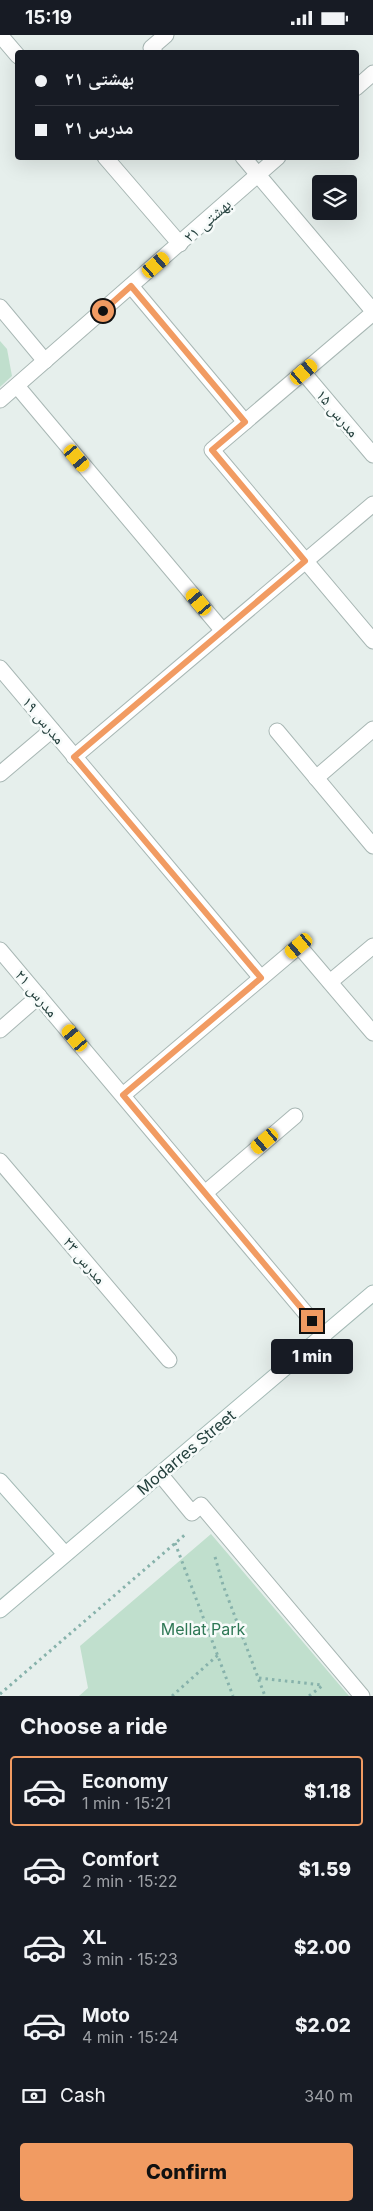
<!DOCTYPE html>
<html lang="en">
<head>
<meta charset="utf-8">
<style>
  :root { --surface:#171b24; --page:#242831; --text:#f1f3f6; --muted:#9ea1a6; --line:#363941; --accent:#f19b62 }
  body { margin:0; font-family:Inter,"Noto Naskh Arabic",sans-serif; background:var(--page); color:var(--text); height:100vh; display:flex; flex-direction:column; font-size:19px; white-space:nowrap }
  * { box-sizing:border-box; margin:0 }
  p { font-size:16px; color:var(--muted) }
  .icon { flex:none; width:28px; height:28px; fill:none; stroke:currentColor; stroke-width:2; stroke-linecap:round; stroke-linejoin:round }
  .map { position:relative; height:1661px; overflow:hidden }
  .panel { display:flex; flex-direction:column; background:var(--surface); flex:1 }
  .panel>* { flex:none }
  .guide { position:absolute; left:15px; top:15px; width:344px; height:110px; border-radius:5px; box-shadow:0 5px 20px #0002; display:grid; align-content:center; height:110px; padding:0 20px; background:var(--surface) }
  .controls { position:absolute; left:312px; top:140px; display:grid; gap:10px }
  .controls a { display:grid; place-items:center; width:45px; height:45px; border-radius:5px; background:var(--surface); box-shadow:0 5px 20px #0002; font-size:25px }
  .end { position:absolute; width:22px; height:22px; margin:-11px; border:6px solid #f19b62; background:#111; box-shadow:0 0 0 2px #111 }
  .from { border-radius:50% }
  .bubble { position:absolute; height:35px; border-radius:5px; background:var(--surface); box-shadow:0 5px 20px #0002; font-size:16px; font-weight:800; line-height:35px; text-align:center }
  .car { position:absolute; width:15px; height:30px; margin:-15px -8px; border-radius:6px; box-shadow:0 0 4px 1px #0007; background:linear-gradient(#f5c518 24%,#345 0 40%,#f5c518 0 76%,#345 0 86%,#f5c518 0) }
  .guide b { display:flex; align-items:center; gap:18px; height:48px; font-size:19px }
  .guide b+b { border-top:1px solid var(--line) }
  .guide i { width:12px; height:12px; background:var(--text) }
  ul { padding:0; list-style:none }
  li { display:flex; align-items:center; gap:15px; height:70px; margin:0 10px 8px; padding:0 10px; border:2px solid transparent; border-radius:5px }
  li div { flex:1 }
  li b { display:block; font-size:19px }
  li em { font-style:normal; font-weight:800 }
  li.selected { border-color:var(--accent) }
  li>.icon { width:45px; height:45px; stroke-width:1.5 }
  h2 { padding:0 20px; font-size:22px; line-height:60px }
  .pay { display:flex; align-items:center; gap:12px; height:55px; padding:0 20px; font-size:19px }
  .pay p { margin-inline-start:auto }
  .button { display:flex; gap:10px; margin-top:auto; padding:10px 20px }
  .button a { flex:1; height:58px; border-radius:5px; background:var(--accent); color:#111; font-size:20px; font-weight:800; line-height:58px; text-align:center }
  .status { display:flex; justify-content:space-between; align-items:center; height:35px; padding:0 25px; background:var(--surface); direction:ltr }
  .status svg { height:14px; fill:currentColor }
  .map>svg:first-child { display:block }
</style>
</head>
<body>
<div class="status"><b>15:19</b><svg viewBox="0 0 49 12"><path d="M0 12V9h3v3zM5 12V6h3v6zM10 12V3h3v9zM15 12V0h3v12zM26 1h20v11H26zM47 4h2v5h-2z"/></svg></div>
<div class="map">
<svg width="373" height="1661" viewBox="0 0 373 1661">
  <rect width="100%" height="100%" fill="#e6efec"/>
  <g fill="#c0dfcd">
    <path d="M0,306L7,314L12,341L0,352Z"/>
    <path d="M211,1499L349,1661H79L88,1653L80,1611Z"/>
  </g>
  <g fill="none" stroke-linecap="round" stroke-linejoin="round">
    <defs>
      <g id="lane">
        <path d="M131,251L245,387"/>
        <path d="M160,1439L192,1478L201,1470L362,1661"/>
      </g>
      <g id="street">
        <path d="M0,0L18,21"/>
        <path d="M155,18L151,13L166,0"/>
        <path d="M356,53L373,38"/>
        <path d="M105,122L180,209"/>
        <path d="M243,122L373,276"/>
        <path d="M0,272L45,326"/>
        <path d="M373,278L212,415L373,606"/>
        <path d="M303,337L373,420"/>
        <path d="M17,351L223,596"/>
        <path d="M0,365L278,122"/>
        <path d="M0,633L261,943"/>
        <path d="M277,696L373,811"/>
        <path d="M74,722L373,469"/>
        <path d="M0,739L52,695"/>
        <path d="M316,743L373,694"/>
        <path d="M0,915L324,1300"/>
        <path d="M330,947L373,911"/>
        <path d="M0,995L39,961"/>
        <path d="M123,1060L299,911L373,998"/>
        <path d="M0,1126L169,1325"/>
        <path d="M205,1158L295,1081"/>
      </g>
      <g id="secondary">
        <path d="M0,1446L65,1519"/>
        <path d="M0,1575L373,1258"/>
      </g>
    </defs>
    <use href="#lane" stroke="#a8b7b4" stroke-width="17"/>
    <use href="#street" stroke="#a8b7b4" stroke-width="17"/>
    <use href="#secondary" stroke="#a4bab6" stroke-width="17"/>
    <g stroke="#87b2ab" stroke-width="3" stroke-dasharray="2.5 4" stroke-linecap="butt">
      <path d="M175,1508L233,1661"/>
      <path d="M215,1522L223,1550L265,1661"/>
      <path d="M259,1643L322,1650"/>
      <path d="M0,1659L187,1498"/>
      <path d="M172,1661L218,1620"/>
      <path d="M309,1661L322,1651"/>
    </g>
    <use href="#lane" stroke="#fff" stroke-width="15"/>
    <use href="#street" stroke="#fff" stroke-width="15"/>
    <use href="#secondary" stroke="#fff" stroke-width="15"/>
  </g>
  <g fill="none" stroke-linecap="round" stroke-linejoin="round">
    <path stroke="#f19b62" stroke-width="6" d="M103,276L131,251L245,387L212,415L305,526L74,722L261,943L123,1060L312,1286"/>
  </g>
  <g text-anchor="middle" stroke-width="5" stroke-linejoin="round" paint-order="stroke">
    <g font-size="16" fill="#25413e" stroke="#f7fbfa">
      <text transform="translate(207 185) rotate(-41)" y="6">بهشتی ۲۱</text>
      <text transform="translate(338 378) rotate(50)" y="6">مدرس ۱۵</text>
      <text transform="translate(44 685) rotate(50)" y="6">مدرس ۱۹</text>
      <text transform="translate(37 958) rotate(50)" y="6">مدرس ۲۱</text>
      <text transform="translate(85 1225) rotate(50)" y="6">مدرس ۲۳</text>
      <text transform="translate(186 1417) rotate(-40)" y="6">Modarres Street</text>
    </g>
    <g font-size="16" fill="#2f7856" stroke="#f7fbfa">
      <text x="203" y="1600">Mellat Park</text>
    </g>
  </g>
</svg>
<div class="controls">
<a><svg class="icon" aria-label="layers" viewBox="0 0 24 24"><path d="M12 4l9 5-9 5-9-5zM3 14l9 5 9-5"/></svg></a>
</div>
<i class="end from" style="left:103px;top:276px"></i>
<i class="end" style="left:312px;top:1286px"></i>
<div class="bubble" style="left:271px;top:1304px;width:82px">1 min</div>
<i class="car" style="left:156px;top:230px;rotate:49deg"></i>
<i class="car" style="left:304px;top:337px;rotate:50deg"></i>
<i class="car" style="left:77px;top:423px;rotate:140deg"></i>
<i class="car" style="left:199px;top:567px;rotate:320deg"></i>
<i class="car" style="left:299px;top:911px;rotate:230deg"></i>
<i class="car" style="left:75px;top:1003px;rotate:320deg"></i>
<i class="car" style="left:265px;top:1106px;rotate:230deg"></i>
<div class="guide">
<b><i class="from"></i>بهشتی ۲۱</b>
<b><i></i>مدرس ۲۱</b>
</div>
</div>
<section class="panel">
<h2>Choose a ride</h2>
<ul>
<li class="selected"><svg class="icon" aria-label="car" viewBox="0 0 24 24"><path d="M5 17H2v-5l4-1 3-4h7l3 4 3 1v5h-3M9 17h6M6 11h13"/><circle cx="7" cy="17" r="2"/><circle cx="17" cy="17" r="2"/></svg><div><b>Economy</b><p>1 min · 15:21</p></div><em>$1.18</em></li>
<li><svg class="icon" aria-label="car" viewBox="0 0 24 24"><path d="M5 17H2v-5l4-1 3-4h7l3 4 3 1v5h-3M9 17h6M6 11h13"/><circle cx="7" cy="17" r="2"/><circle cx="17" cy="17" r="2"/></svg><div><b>Comfort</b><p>2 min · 15:22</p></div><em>$1.59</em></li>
<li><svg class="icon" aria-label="car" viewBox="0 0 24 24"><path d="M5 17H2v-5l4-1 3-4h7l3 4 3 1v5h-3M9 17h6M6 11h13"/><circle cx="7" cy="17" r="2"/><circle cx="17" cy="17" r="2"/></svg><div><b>XL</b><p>3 min · 15:23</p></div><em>$2.00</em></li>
<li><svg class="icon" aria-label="car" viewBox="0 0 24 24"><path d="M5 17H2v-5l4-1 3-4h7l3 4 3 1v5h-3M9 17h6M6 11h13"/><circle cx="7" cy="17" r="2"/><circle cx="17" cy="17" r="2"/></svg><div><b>Moto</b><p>4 min · 15:24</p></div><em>$2.02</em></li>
</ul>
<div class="pay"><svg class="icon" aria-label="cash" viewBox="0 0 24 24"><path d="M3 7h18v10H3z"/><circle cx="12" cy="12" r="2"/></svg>Cash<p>340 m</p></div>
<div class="button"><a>Confirm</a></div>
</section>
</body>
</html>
